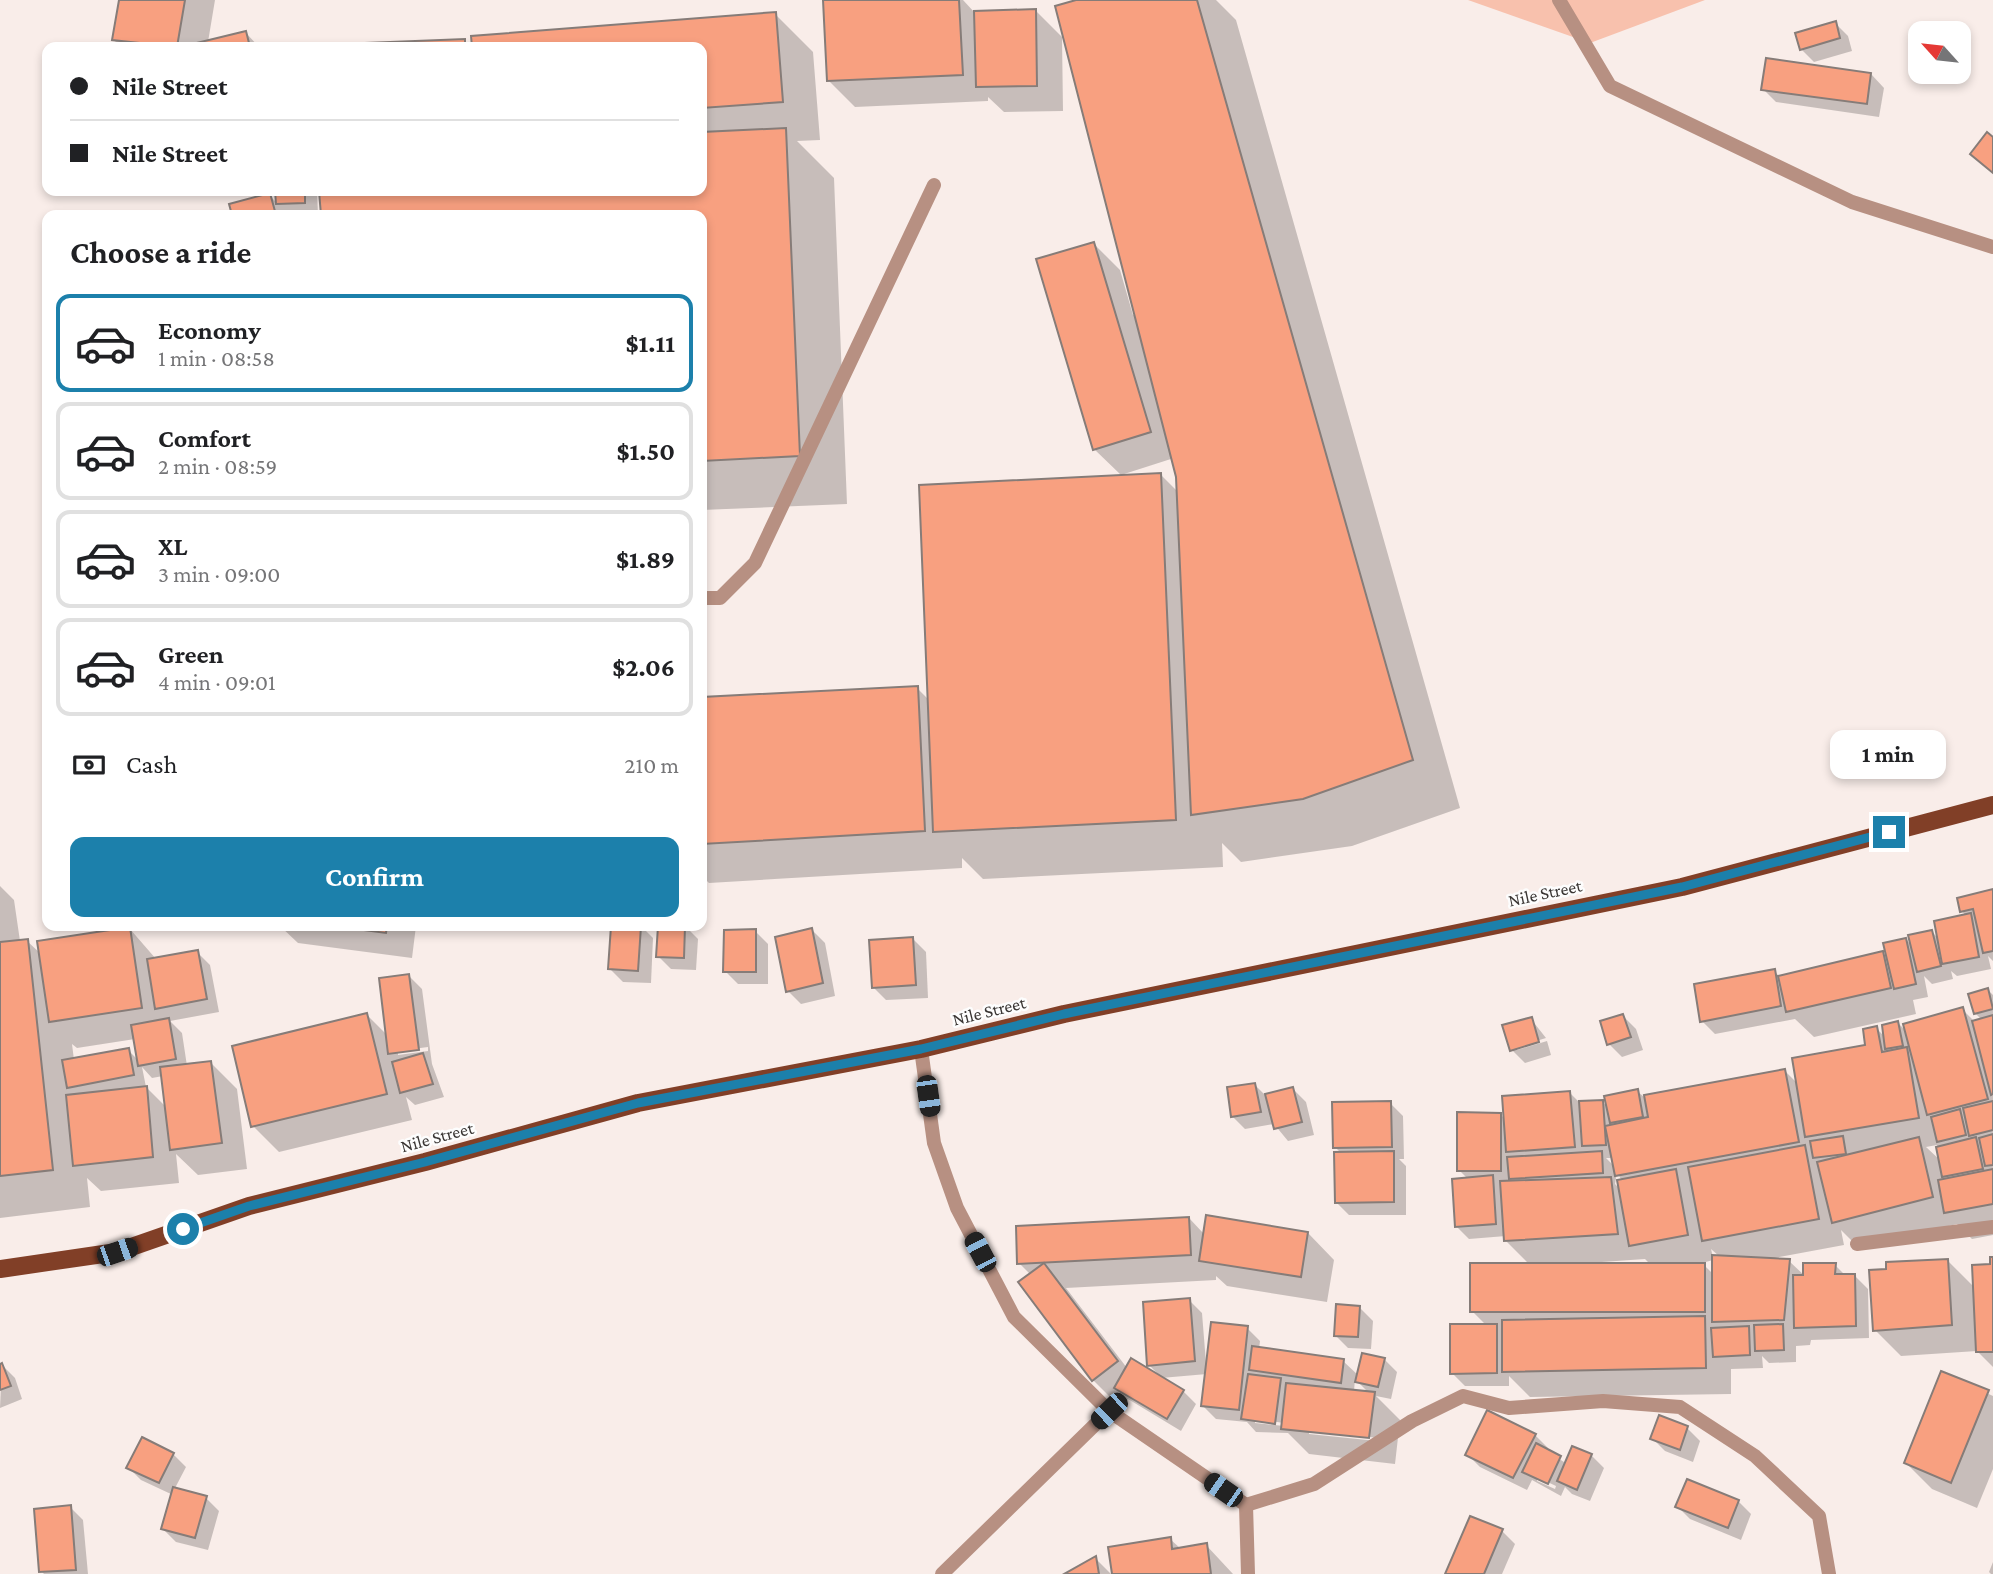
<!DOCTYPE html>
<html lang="en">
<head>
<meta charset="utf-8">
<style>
  :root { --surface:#fff; --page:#f6f6f6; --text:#202124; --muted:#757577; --line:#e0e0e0; --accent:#1c80ab }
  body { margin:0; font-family:"Crimson Pro",serif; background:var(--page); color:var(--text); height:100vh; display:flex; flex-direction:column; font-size:26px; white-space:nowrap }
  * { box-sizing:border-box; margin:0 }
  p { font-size:23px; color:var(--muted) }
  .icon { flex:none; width:38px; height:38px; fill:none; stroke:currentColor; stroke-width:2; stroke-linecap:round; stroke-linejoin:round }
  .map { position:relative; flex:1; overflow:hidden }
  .sheet { position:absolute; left:42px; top:210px; width:665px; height:721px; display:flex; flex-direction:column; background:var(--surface); border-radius:14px; box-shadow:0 4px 10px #0003 }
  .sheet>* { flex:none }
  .banner { position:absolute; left:42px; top:42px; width:665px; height:154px; border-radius:14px; box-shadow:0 4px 10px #0003; display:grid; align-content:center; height:154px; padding:0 28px; background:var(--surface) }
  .needle { width:46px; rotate:297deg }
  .tools { position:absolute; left:1908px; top:21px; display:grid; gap:14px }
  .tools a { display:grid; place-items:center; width:63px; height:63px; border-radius:14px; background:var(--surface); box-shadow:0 4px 10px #0003; font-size:35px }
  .end { position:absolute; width:32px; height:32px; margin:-16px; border:9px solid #1c80ab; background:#fff; box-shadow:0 0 0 4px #fff }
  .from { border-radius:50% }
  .bubble { position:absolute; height:49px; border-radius:14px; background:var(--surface); box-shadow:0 4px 10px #0003; font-size:23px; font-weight:700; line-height:49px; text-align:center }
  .car { position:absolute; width:21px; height:42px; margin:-21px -10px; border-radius:9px; box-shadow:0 0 5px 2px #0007; background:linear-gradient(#222 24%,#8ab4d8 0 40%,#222 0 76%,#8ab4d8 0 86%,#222 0) }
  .banner b { display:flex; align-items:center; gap:24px; height:66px; font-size:26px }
  .banner b+b { border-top:2px solid var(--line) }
  .banner i { width:18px; height:18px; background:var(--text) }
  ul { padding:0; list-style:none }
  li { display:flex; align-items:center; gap:21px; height:98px; margin:0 14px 10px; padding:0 14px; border:4px solid var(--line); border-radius:14px }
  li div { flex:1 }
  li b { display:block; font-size:26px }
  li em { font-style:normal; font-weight:700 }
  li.current { border-color:var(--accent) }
  li>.icon { width:63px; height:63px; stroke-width:1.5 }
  h2 { padding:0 28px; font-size:32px; line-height:84px }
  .pay { display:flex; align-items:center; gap:18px; height:77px; padding:0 28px; font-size:26px }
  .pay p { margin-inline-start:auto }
  .action { display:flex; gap:14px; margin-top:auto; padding:14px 28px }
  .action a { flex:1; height:80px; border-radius:14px; background:var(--accent); color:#fff; font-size:28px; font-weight:700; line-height:80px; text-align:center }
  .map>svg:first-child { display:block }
</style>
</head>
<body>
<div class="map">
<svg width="1993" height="1574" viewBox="0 0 1993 1574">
  <rect width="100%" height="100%" fill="#f9ede9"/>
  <path fill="#f8c1ad" d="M1468,0H1705L1590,43Z"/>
  <g fill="#0003" fill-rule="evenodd">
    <path d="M120,0H215L208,42L246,33L259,47H121L114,40Z"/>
    <path d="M860,0H963L975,13L1036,11L1062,37L1063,111L1004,112L988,97V101L855,107L829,81Z"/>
    <path d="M1083,0H1216L1236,20L1460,808L1352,846L1241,862L1222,843L1223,867L983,879L962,858V868L709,883L702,876V699L917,688L929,700L1161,475L1179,493L1174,458L1121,475L1094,449V244L1120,270L1133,315L1136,314Z"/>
    <path d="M775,14L813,52L820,140L797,141L834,178L847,504L702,510V215H322L321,191H702V47H474L473,37Z"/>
    <path d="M1835,23L1848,36L1852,51L1814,62L1801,49Z"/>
    <path d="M464,40L471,47H317Z"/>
    <path d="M1871,74L1884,88L1879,117L1776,102L1763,89Z"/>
    <path d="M277,191H317L318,215H234L231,205L269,195L277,203Z"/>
    <path d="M0,886L14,900L20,941H27L41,954L130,929L156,959L197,952L210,965L219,1012L170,1021L182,1033L187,1066L210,1062L237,1089L247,1169L198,1175L176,1154L179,1183L101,1191L87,1178L90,1207L0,1218ZM135,1039L139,1061L128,1050L74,1060L72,1044L77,1048ZM142,1067L152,1078L163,1076L167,1108L146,1087Z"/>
    <path d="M1993,891V961L1988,956L1991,969L1957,976L1951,971L1953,979L1932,984L1924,976L1928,997L1913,1000L1916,1014L1814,1037L1795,1019L1715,1034L1702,1021L1774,971L1780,977L1883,953L1889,959L1906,939L1913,947L1932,932L1939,939L1966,916L1962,911Z"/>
    <path d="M280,926H416L412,958L298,943Z"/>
    <path d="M613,926H641L653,938L651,983L623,982L610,969Z"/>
    <path d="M660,926H685L698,939L696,970L671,969L658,956Z"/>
    <path d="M812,930L825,943L835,996L801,1004L788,991Z"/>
    <path d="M755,931L768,944V984H738L725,971Z"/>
    <path d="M913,939L926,952L928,998L886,1000L873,987Z"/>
    <path d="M409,976L422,989L432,1064L444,1097L415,1105L406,1097L412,1120L279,1152L253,1126L367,1015L387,1035ZM428,1047V1051L398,1055V1051Z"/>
    <path d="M1988,990L1993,995V1235L1972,1239L1957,1224L1859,1248L1841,1230L1844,1245L1774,1258L1789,1261L1805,1276L1835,1265L1846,1276H1855L1868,1289L1869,1338L1811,1340L1810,1345L1796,1346V1362L1769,1363L1762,1356L1763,1368L1731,1369V1394L1530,1397L1509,1376V1386H1465L1452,1373L1487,1326L1472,1311L1530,1265L1506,1241V1236L1469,1239L1456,1226L1468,1179L1459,1170L1500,1114L1506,1120L1570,1093L1580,1103L1602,1102L1608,1107L1637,1091L1644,1097L1785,1071L1798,1084L1867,1046L1876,1028L1886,1038L1898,1023L1907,1032L1962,1009L1975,1022L1982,1020L1975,1013ZM1937,1145L1941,1161L1926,1147ZM1606,1158H1613L1615,1167ZM1617,1172L1622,1181L1620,1189L1615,1184ZM1711,1249L1720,1257H1713ZM1645,1259L1651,1265H1602V1262ZM1713,1260V1274L1702,1263Z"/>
    <path d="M1623,1016L1636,1029L1643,1050L1622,1057L1609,1044Z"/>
    <path d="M1531,1019L1546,1038L1517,1047V1050L1547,1041L1551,1055L1525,1063L1512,1050Z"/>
    <path d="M1255,1085L1266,1096L1293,1089L1306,1102L1314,1135L1288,1141L1274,1124L1245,1129L1232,1116Z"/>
    <path d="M1390,1103L1403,1116L1404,1159H1399L1406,1166V1215H1349L1336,1202L1341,1153L1335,1147Z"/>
    <path d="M1189,1218L1204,1234L1308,1233L1334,1260L1327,1302L1227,1286L1216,1276V1280L1066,1288L1127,1368L1160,1376L1149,1365L1189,1300L1202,1313L1206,1363L1247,1328L1260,1341L1259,1349L1343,1361L1359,1376L1384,1359L1397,1372L1391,1399L1376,1396L1400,1420L1395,1464L1309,1454L1288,1433L1256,1432L1247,1422L1216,1419L1203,1406L1207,1374L1161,1378L1183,1391L1196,1404L1181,1431L1128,1399L1119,1406L1093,1380L1031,1275L1019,1263ZM1355,1379L1369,1393L1354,1391ZM1255,1419L1284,1423V1426L1255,1423ZM1309,1430L1378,1438L1377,1441L1309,1434Z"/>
    <path d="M1993,1258V1367L1977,1351L1901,1356L1875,1330L1947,1260L1975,1288L1992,1266Z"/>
    <path d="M1360,1308L1373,1321L1371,1349L1348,1348L1335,1335Z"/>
    <path d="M2,1365L15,1378L22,1399L0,1408Z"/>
    <path d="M1942,1373L1993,1396V1469L1977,1508L1932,1489L1906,1463Z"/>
    <path d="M1687,1428L1700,1441L1693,1462L1665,1451L1652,1438Z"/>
    <path d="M1535,1435L1548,1448L1547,1451L1567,1464L1573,1448L1591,1455L1604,1468L1590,1501L1572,1494L1565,1487L1561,1496L1532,1480L1527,1490L1480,1467L1467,1454ZM1537,1477L1556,1486L1555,1489L1537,1481Z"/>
    <path d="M173,1454L186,1467L174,1490L206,1498L219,1511L208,1550L176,1542L163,1529L173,1495L141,1480L128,1467Z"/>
    <path d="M1738,1501L1751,1514L1741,1540L1690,1519L1677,1506Z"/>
    <path d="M70,1507L83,1520L88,1574H44L41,1571Z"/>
    <path d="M1471,1518L1502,1531L1515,1544L1502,1574H1447Z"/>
    <path d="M1170,1539L1181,1549L1206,1545L1233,1574H1114Z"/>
    <path d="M1095,1558L1111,1574H1068Z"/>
    <path d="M1993,1562V1574H1991L1989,1572Z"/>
  </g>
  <g fill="#f8a080" stroke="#867c78" stroke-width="2">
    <path d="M119,0H185L177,47L112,40Z"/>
    <path d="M823,0H959L963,75L827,81Z"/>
    <path d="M1076,0H1197L1413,760L1303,799L1191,815L1176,477L1055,6Z"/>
    <path d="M1036,9L1037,86L976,87L974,11Z"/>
    <path d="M776,12L783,102L702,108V47H472L471,36Z"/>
    <path d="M1836,21L1840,38L1800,50L1795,33Z"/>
    <path d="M246,31L250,47H184V46Z"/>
    <path d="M465,39V47H315V45Z"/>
    <path d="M1766,58L1871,73L1867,104L1761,90Z"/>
    <path d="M786,128L800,456L702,461V215H321L319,191H702V132Z"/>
    <path d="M1987,132L1993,137V173L1970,154Z"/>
    <path d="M275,191H305V203L276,204Z"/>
    <path d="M270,193L276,215H232L229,204Z"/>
    <path d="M1094,242L1151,432L1093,450L1036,259Z"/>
    <path d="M1161,473L1176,820L933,832L919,485Z"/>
    <path d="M918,686L925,831L702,844V697Z"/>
    <path d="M1993,889V951L1983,953L1973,909L1960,912L1957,898Z"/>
    <path d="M1971,913L1979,957L1942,964L1934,921Z"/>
    <path d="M333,926H387L386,933Z"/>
    <path d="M611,926H641L638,971L608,969Z"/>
    <path d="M658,926H685L684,958L656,957Z"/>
    <path d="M130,927L142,1008L49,1022L37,941Z"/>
    <path d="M812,928L823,983L786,992L775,937Z"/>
    <path d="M756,929V972H723L724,930Z"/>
    <path d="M1932,930L1941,966L1917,972L1908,935Z"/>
    <path d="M913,937L916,985L872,988L869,940Z"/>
    <path d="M1906,938L1916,984L1894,989L1883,943Z"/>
    <path d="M28,939L53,1170L0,1176V942Z"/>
    <path d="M198,950L207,999L155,1009L147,959Z"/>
    <path d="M1883,951L1891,988L1786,1012L1778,976Z"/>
    <path d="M1775,969L1781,1006L1700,1022L1694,984Z"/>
    <path d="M409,974L419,1050L388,1054L379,978Z"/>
    <path d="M1988,988L1993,1009L1974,1014L1968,994Z"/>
    <path d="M1963,1007L1988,1099L1927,1115L1903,1024Z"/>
    <path d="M367,1013L387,1094L251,1127L232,1046Z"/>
    <path d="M1623,1014L1631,1037L1607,1045L1600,1021Z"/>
    <path d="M1993,1015V1094L1991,1095L1972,1021Z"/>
    <path d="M1532,1017L1539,1042L1510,1051L1502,1025Z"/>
    <path d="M169,1018L176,1059L138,1066L131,1025Z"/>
    <path d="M1898,1021L1903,1046L1885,1049L1882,1025Z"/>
    <path d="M1877,1026L1882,1052L1907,1047L1919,1118L1805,1137L1792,1058L1865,1045L1863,1029Z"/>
    <path d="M129,1048L134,1075L67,1088L62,1060Z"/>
    <path d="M423,1053L433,1084L400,1093L392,1062Z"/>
    <path d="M211,1061L222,1143L170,1150L160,1067Z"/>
    <path d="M1785,1069L1799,1142L1615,1176L1605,1126L1648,1117L1644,1095Z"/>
    <path d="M1255,1083L1261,1112L1231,1117L1227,1087Z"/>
    <path d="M147,1086L153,1157L73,1166L66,1095Z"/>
    <path d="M1293,1087L1302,1122L1274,1129L1265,1094Z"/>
    <path d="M1638,1089L1643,1117L1610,1123L1604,1096Z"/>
    <path d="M1570,1091L1575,1147L1506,1152L1502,1096Z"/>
    <path d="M1603,1100L1606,1145L1582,1146L1579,1101Z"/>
    <path d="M1391,1101L1392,1147L1333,1148L1332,1102Z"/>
    <path d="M1993,1101V1130L1969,1136L1963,1108Z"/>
    <path d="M1960,1109L1966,1135L1937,1142L1931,1117Z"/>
    <path d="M1457,1112L1501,1113V1171H1457Z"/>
    <path d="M1993,1134V1165L1985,1166L1979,1138Z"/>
    <path d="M1843,1136L1846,1154L1813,1158L1810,1141Z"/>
    <path d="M1919,1137L1933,1197L1832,1223L1817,1162Z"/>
    <path d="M1976,1137L1983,1169L1942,1177L1936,1147Z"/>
    <path d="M1805,1145L1819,1219L1702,1241L1688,1167Z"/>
    <path d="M1394,1151V1202L1335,1203L1334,1152Z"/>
    <path d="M1602,1151L1603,1173L1509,1179L1507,1157Z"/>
    <path d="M1676,1169L1688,1235L1629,1246L1617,1180Z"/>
    <path d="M1993,1169V1204L1944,1213L1938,1180Z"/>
    <path d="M1493,1175L1496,1224L1455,1227L1452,1179Z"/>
    <path d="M1611,1177L1618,1234L1504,1241L1500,1181Z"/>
    <path d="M1206,1215L1308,1232L1301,1277L1199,1261Z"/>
    <path d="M1189,1217L1191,1255L1017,1264L1016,1226Z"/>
    <path d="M1712,1255L1790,1259L1784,1320L1712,1322Z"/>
    <path d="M1990,1257H1993V1352H1976L1972,1265L1990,1264Z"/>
    <path d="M1948,1259L1952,1325L1873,1331L1869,1270L1886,1269V1262Z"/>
    <path d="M1044,1263L1118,1361L1092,1381L1018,1282Z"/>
    <rect x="1470" y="1263" width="235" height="49"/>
    <path d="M1803,1263H1836L1835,1274H1855L1856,1326L1794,1328L1793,1275H1803Z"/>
    <path d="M1190,1298L1195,1361L1147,1366L1143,1302Z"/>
    <path d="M1336,1304L1360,1306L1358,1337L1334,1336Z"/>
    <path d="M1705,1316L1706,1368L1502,1372V1320Z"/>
    <path d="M1211,1322L1248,1326L1239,1410L1201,1406Z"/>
    <path d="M1450,1324H1497V1373L1450,1374Z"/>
    <path d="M1783,1324L1784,1350L1755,1351L1754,1325Z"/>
    <path d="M1749,1326L1750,1355L1713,1357L1711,1328Z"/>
    <path d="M1252,1346L1344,1359L1341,1383L1249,1370Z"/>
    <path d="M1362,1353L1385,1358L1378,1387L1355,1382Z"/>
    <path d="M1131,1358L1184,1390L1167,1419L1114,1388Z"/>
    <path d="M2,1363L11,1386L0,1390V1364Z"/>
    <path d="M1941,1371L1989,1390L1951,1483L1904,1463Z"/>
    <path d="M1248,1374L1281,1378L1275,1424L1241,1419Z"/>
    <path d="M1286,1383L1375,1392L1369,1438L1281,1429Z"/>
    <path d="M1487,1410L1536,1434L1513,1478L1465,1455Z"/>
    <path d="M1659,1415L1688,1426L1680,1450L1650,1439Z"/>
    <path d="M142,1437L174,1453L159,1483L126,1468Z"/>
    <path d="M1536,1443L1561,1456L1548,1484L1522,1472Z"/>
    <path d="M1572,1446L1592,1454L1577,1490L1557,1481Z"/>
    <path d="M1687,1479L1739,1500L1728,1528L1675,1507Z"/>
    <path d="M173,1487L207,1496L195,1538L161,1529Z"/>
    <path d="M71,1505L76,1570L39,1572L34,1509Z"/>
    <path d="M1470,1516L1503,1529L1484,1574H1445Z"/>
    <path d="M1171,1537L1172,1549L1207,1543L1211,1574H1112L1108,1547Z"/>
    <path d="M1096,1556L1099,1574H1064Z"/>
  </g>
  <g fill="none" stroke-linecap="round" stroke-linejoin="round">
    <path stroke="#b79082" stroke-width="14" d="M702,598H720L755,563L934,185"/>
    <g stroke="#b79082" stroke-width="14">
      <path d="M1559,0L1610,86L1852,202L1993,247"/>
      <path d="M921,1049L934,1143L957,1208L1014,1317L1109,1411L1246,1505L1314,1484L1412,1421L1463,1396L1509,1408L1603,1401L1680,1407L1755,1456L1819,1516L1829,1574"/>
      <path d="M1857,1244L1993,1227"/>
      <path d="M1246,1505L1248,1574"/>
      <path d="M942,1574L1109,1411"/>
    </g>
    <path stroke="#813f27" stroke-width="18" d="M0,1269L117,1252L249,1206L425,1162L638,1103L921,1049L1064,1014L1682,887L1993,805"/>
  </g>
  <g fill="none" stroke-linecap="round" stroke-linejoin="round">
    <path stroke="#1c80ab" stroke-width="9" d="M183,1229L249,1206L425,1162L638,1103L921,1049L1064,1014L1682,887L1889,832"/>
  </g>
  <g text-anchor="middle" stroke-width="5" stroke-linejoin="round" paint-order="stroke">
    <g font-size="18" fill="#393533" stroke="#fdfdfd">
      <text transform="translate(1545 893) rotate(-12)" y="6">Nile Street</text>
      <text transform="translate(989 1011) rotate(-14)" y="6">Nile Street</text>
      <text transform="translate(437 1137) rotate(-15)" y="6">Nile Street</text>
    </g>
  </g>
</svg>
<div class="tools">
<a><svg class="needle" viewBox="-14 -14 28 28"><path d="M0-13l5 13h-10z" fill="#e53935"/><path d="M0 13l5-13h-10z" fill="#757577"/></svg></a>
</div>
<i class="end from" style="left:183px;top:1229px"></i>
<i class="end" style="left:1889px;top:832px"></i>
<div class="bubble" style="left:1830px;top:730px;width:116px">1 min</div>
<i class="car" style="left:928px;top:1096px;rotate:172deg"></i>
<i class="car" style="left:117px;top:1252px;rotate:71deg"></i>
<i class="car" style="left:980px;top:1252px;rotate:332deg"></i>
<i class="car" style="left:1109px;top:1411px;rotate:226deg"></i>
<i class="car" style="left:1223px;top:1490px;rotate:305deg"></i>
<div class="banner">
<b><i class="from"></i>Nile Street</b>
<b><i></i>Nile Street</b>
</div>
<section class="sheet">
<h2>Choose a ride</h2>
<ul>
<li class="current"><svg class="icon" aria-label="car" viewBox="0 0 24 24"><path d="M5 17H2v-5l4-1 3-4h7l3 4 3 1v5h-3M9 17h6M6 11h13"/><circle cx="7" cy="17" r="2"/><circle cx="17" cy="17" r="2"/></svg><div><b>Economy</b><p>1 min · 08:58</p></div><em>$1.11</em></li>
<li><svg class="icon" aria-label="car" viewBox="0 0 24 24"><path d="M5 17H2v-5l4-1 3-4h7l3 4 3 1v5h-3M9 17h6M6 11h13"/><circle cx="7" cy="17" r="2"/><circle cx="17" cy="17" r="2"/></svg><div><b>Comfort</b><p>2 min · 08:59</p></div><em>$1.50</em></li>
<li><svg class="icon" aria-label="car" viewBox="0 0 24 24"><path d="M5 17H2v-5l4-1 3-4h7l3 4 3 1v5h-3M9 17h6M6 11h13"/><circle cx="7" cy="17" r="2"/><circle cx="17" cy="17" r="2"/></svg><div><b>XL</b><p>3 min · 09:00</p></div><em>$1.89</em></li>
<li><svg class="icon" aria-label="car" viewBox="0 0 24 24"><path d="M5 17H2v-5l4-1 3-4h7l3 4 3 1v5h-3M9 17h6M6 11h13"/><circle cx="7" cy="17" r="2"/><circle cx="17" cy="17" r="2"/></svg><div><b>Green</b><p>4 min · 09:01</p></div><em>$2.06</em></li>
</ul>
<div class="pay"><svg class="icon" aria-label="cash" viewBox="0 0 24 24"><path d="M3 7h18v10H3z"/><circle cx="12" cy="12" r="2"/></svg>Cash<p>210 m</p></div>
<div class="action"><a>Confirm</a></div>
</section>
</div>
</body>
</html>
